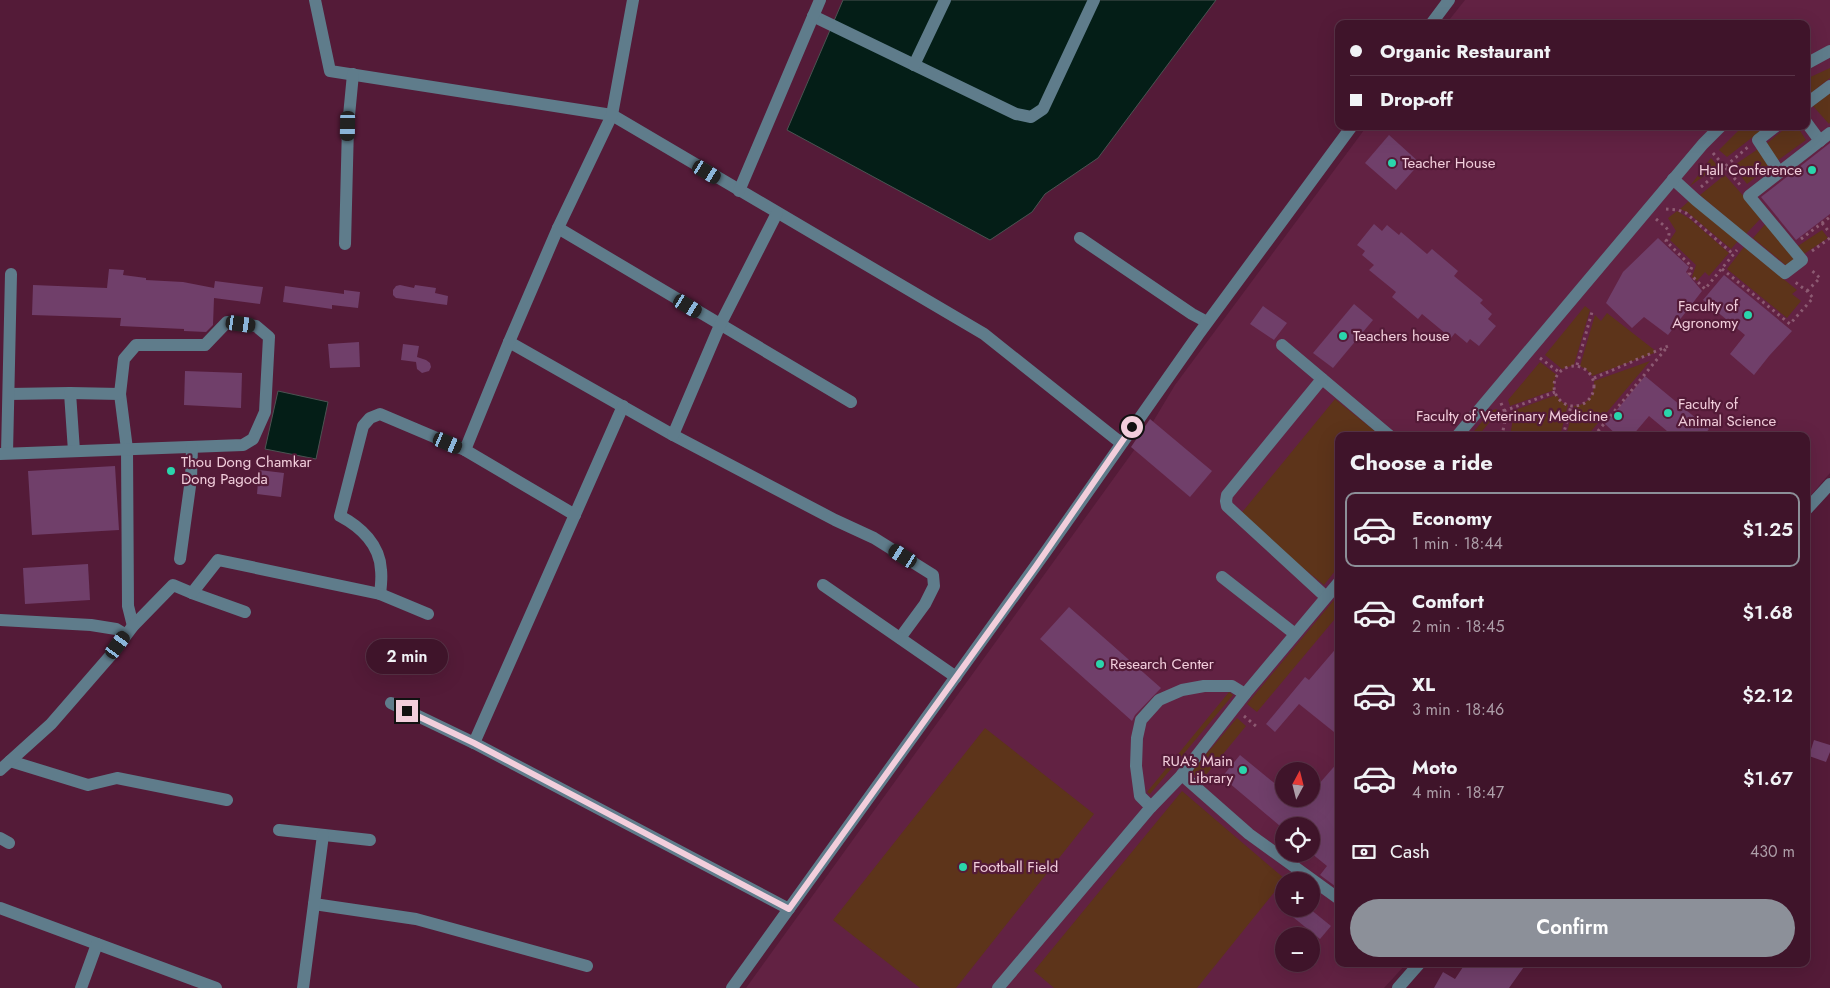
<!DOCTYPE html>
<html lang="en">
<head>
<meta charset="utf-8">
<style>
  :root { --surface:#3f142a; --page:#4a2136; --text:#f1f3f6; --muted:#ad9ea8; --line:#583347; --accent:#8c9099 }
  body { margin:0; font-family:Jost,sans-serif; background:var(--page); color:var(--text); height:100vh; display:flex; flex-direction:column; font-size:19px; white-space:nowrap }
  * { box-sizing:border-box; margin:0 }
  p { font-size:16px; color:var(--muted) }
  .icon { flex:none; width:28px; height:28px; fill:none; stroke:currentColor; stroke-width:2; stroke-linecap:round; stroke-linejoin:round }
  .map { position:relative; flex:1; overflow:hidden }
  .sheet { position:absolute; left:1335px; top:432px; width:475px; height:535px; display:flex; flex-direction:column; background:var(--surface); border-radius:10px; box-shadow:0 5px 20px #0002,0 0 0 1px var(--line) }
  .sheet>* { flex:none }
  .guide { position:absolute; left:1335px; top:20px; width:475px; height:110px; border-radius:10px; box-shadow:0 5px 20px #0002,0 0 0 1px var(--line); display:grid; align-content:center; height:110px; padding:0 15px; background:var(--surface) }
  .needle { width:32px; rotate:7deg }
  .tools { position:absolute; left:1275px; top:762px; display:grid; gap:10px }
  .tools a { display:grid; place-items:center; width:45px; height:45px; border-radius:50%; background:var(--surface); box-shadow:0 5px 20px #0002,0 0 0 1px var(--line); font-size:25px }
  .end { position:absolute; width:22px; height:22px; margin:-11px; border:6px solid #f2cedc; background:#111; box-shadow:0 0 0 2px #111 }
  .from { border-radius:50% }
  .bubble { position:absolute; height:35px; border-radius:18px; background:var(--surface); box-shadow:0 5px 20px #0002,0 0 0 1px var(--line); font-size:16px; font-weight:600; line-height:35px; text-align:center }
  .car { position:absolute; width:15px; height:30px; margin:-15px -8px; border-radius:6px; box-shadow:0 0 4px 1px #0007; background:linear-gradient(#222 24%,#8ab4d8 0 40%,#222 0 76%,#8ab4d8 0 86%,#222 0) }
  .guide b { display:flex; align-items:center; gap:18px; height:48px; font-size:19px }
  .guide b+b { border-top:1px solid var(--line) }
  .guide i { width:12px; height:12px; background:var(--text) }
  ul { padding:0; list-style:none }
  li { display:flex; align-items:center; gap:15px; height:75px; margin:0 10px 8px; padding:0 5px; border:2px solid transparent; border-radius:10px }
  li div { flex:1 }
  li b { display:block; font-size:19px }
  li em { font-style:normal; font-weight:600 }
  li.on { border-color:var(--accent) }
  li>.icon { width:45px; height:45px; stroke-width:1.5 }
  h2 { padding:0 15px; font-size:22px; line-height:60px }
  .pay { display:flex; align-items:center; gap:12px; height:55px; padding:0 15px; font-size:19px }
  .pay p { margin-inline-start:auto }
  .cta { display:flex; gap:10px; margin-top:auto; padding:10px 15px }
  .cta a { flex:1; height:58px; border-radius:30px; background:var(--accent); color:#fff; font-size:20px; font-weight:600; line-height:58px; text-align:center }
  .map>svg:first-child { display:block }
</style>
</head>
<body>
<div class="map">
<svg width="1830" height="988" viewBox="0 0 1830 988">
  <rect width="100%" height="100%" fill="#541b38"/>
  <path fill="#622243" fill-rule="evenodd" d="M1465,0H1830V473L1806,501V436H1339V964H1406L1384,988H746L1145,435L1175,385L1367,126H1806V24H1446ZM1284,771H1311V799H1284ZM1284,826H1311V854H1284ZM1284,881H1311V909H1284ZM1284,936H1311V964H1284Z"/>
  <g fill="#5d341a">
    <path d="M1830,68V78L1807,96L1806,79Z"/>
    <path d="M1830,93V122L1829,124L1813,106Z"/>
    <path d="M1743,126H1767L1727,157L1719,150Z"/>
    <path d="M1788,126H1797L1806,140L1777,161L1765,145Z"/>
    <path d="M1758,149L1771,165L1747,184L1733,166Z"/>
    <path d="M1711,158L1718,166L1690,186Z"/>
    <path d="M1724,174L1762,217L1746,234L1700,195L1721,178Z"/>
    <path d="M1689,201L1738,241L1731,249L1687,212L1680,209Z"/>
    <path d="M1677,211L1690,219L1729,253L1709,276L1705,272L1697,281L1692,277L1696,265L1670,240L1676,231L1668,218Z"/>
    <path d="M1767,222L1796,261L1788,267L1753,238Z"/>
    <path d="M1822,230L1828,238L1804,254L1798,246Z"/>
    <path d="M1744,247L1797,290L1792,294L1801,301L1787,318L1727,269Z"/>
    <path d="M1585,306L1590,310L1574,365L1562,369L1545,355Z"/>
    <path d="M1607,313L1657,352L1592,376L1587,370L1580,366L1595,315L1601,321Z"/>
    <path d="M1650,361L1587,436H1566L1574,406C1588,405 1595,395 1594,381Z"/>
    <path d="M1540,362L1557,375L1554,381V390L1510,406L1508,400Z"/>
    <path d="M1556,395L1563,403L1568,405L1560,436H1510L1513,419L1512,411Z"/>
    <path d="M1335,399L1381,436H1339V566L1324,585L1239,516Z"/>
    <path d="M1496,409L1499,411L1478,436H1470L1491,411Z"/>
    <path d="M1339,594V614L1257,712L1247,704Z"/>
    <path d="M1229,692L1233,695L1150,794L1147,792Z"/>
    <path d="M1237,718L1246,726L1201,781L1191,772Z"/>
    <path d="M985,728L1094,814L956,988H920L833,920Z"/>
    <path d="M1182,791L1285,879L1197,988H1054L1034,971Z"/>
  </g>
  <g fill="#041e17" stroke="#4b5352">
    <path d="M843,0H1216L1098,158L1045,194L1032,212L990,240L787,130Z"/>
    <path d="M278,391L328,402L316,459L265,449Z"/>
  </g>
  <g fill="#703f6a">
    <path d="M1389,135L1420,163L1396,190L1365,163Z"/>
    <path d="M1830,143V214L1796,240L1761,197Z"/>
    <path d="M1374,224L1382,231L1387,225L1399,235L1401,232L1427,254L1432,249L1458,271L1454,276L1483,300L1480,303L1492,314L1488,319L1496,326L1479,346L1470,339L1467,343L1455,333L1451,338L1422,314L1418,319L1392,297L1396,292L1369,270L1374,265L1362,255L1365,251L1357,245Z"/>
    <path d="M1658,238L1689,267L1686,272L1702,291L1668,335L1644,317L1632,328L1606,303L1623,272Z"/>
    <path d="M109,269L124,270L123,275L146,278V280L183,282L214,288L215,281L263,287L260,304L214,298L213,325L206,332L184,331V329L120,326L121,318L32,315L33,285L107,288Z"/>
    <path d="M1724,275L1792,331L1769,356L1754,375L1730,354L1745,335L1703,300Z"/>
    <path d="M400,285L414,288L415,285L436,288L435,293L448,296L447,305L396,298L393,295V290L396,286Z"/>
    <path d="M285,286L344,294V290L360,292L358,308L332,305V309L283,302Z"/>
    <path d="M1354,304L1373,320L1333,368L1313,353Z"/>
    <path d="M1263,306L1287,323L1274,340L1250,324Z"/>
    <path d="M359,342L360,367L330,368L328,344Z"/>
    <path d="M403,344L419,346L417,357L426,360L430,363L431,367L429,371L422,373L417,369L416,362L401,360Z"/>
    <path d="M185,371L242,373L241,408L184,405Z"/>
    <path d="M1645,376L1709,429L1703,436H1673L1649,416L1632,436H1618L1605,424Z"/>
    <path d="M1150,419L1212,471L1190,497L1131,447Z"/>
    <path d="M115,466L119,530L32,535L28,471Z"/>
    <path d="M259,470L284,473L281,497L257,494Z"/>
    <path d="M88,564L90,600L25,604L23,568Z"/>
    <path d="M1069,607L1161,688L1135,715L1132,721L1040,639Z"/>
    <path d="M1339,645V736L1299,704L1275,732L1266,724L1305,677L1309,680Z"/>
    <path d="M1814,740L1830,745V752L1826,762L1809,756Z"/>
    <path d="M1240,755L1284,791V799H1294L1301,805L1307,799H1311V793L1339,761V889L1320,875L1327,866L1311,853V826H1280L1222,777Z"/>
    <path d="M1283,909H1310L1331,926L1320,939Z"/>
    <path d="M1465,964H1526L1509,988H1434L1443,972L1455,979Z"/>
  </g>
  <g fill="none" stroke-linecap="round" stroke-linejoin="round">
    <g stroke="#8c5a72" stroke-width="3" stroke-dasharray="2.5 4" stroke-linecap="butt">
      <path d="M1713,153L1741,186"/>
      <path d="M1701,187L1748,147"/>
      <path d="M1666,209L1678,210L1686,213L1733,254"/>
      <path d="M1656,219C1664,226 1674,231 1666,241L1692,267L1689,273L1705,289L1737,250"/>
      <path d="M1822,223L1830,233"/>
      <path d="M1801,239L1830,217"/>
      <path d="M1812,251L1830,238"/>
      <path d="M1722,269L1790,324L1813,298L1807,291L1795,282"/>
      <path d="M1807,291L1820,278L1810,269"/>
      <path d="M1540,358L1559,372"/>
      <path d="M1577,365L1592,312"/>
      <circle cx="1574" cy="386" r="20"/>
      <path d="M1594,378L1668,346L1594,436"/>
      <path d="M1501,403L1506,415L1502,436"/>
      <path d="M1504,411L1555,392"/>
      <path d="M1563,436L1571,406"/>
      <path d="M1244,716L1257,727"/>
    </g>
    <g stroke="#5f7c8b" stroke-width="12">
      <path d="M315,0L330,71L612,115L984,334L1121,443"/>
      <path d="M813,16L1016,114L1031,117L1043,109L1094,0"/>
      <path d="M1431,24L1449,0"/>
      <path d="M1806,64L1830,51"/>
      <path d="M914,65L945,0"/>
      <path d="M1806,104L1830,86"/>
      <path d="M1806,122L1820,141"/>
      <path d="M1776,126L1758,140L1779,172"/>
      <path d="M1673,179L1696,200L1785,273L1802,260L1749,196L1830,133"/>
      <path d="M739,191L820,0"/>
      <path d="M558,228L851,402"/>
      <path d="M1080,238L1192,314L1207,322"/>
      <path d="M345,244L348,126L353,74"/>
      <path d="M509,342L673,435L835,520L874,538L933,575L934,586L925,604L900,638"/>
      <path d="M1282,345L1390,436"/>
      <path d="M1322,379L1227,495L1226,501L1227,506L1326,597"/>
      <path d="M9,394L70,393L74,451"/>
      <path d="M120,394L127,449L128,606L133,626"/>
      <path d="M673,435L720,325L777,213"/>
      <path d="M1457,436L1703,144L1721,126"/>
      <path d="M465,450L509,342L558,228L612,115L633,0"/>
      <path d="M7,453L11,274"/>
      <path d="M0,454L243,445L253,439L265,412L269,337L256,326L227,322L205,345H136L124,359L120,394L70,393"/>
      <path d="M1806,510L1830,484"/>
      <path d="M180,559L191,479L192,447"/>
      <path d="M1222,577L1295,634"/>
      <path d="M823,585L956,677"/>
      <path d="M192,593L245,612"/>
      <path d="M380,594C381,586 382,578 381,570C380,545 361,527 340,516L363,426L370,418L380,414L465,450L575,515"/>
      <path d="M0,620L91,625L116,629L126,635"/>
      <path d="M391,703L474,743L789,909"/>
      <path d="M474,743L623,406"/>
      <path d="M10,761L88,785L117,778L227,800"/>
      <path d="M0,770L51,724L111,655L133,626L173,585L192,593L218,560L380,594L428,614"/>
      <path d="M1182,775L1249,834L1339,899"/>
      <path d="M1151,807L1140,796L1136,766L1137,738L1141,720L1159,700L1182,690L1204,686H1232L1245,694"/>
      <path d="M279,830L370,840"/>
      <path d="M0,838L9,843"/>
      <path d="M314,904L416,919L587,966"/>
      <path d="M0,908L216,988"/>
      <path d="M81,988L97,944"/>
      <path d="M303,988L323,835"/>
      <path d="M732,988L1047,550L1198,335L1352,126"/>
      <path d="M998,988L1151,807L1180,777L1245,694L1339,582"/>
      <path d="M1398,988L1419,964"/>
    </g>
  </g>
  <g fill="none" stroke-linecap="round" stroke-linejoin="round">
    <path stroke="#f2cedc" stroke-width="6" d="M407,711L474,743L789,909L1036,566L1132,427"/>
  </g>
  <g fill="#2ad5ac" stroke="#541b38" stroke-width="2">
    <circle cx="1392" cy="163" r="5"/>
    <circle cx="1812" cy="170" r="5"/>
    <circle cx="1748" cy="315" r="5"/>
    <circle cx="1343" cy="336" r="5"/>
    <circle cx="1668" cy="413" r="5"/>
    <circle cx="1618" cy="416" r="5"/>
    <circle cx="171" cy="471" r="5"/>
    <circle cx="1100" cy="664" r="5"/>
    <circle cx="1243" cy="770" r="5"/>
    <circle cx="963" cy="867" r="5"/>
  </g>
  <g text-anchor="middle" stroke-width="4.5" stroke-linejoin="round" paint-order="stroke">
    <g font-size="15" fill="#f2cedc" stroke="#541b38" text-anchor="start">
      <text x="1402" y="168">Teacher House</text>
      <text x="1802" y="175" text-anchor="end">Hall Conference</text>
      <text x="1738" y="311" text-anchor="end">Faculty of<tspan x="1738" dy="17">Agronomy</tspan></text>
      <text x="1353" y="341">Teachers house</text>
      <text x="1678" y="409">Faculty of<tspan x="1678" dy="17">Animal Science</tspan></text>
      <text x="1608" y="421" text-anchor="end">Faculty of Veterinary Medicine</text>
      <text x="181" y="467">Thou Dong Chamkar<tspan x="181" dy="17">Dong Pagoda</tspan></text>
      <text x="1110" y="669">Research Center</text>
      <text x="1233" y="766" text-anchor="end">RUA's Main<tspan x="1233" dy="17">Library</tspan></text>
      <text x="973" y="872">Football Field</text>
    </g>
  </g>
</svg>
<div class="tools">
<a><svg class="needle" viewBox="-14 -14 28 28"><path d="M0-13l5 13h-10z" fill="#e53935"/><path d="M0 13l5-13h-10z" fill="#ad9ea8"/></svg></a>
<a><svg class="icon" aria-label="locate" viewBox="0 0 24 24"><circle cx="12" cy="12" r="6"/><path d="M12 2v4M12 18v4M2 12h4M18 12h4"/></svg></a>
<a>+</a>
<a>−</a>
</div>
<i class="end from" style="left:1132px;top:427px"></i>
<i class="end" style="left:407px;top:711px"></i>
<div class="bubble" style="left:366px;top:639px;width:82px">2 min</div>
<i class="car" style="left:348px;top:126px;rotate:181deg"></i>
<i class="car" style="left:707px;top:172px;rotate:121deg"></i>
<i class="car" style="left:688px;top:306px;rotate:121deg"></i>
<i class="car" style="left:241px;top:324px;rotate:98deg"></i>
<i class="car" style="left:448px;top:443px;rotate:113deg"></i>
<i class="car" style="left:903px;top:556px;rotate:302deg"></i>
<i class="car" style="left:118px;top:645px;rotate:36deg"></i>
<div class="guide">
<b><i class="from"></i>Organic Restaurant</b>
<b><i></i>Drop-off</b>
</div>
<section class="sheet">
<h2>Choose a ride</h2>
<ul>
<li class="on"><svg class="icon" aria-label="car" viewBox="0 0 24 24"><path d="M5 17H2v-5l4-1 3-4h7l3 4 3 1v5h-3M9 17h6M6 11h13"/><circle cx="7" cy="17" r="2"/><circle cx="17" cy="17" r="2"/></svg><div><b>Economy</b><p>1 min · 18:44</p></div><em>$1.25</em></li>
<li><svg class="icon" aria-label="car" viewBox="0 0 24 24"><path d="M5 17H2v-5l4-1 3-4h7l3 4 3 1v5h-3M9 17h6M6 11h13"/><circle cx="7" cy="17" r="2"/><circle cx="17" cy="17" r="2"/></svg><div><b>Comfort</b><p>2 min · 18:45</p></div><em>$1.68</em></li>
<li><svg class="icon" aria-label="car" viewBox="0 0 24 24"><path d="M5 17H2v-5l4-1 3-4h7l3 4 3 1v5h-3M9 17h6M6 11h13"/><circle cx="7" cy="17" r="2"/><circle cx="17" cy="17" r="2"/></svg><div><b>XL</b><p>3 min · 18:46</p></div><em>$2.12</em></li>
<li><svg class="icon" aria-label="car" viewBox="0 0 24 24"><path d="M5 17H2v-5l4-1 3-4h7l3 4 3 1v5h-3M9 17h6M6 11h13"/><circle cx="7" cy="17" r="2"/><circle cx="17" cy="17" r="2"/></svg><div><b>Moto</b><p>4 min · 18:47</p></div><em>$1.67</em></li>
</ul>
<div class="pay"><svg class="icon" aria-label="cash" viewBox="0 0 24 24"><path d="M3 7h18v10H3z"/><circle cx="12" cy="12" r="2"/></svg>Cash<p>430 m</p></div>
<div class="cta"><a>Confirm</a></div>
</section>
</div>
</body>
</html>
